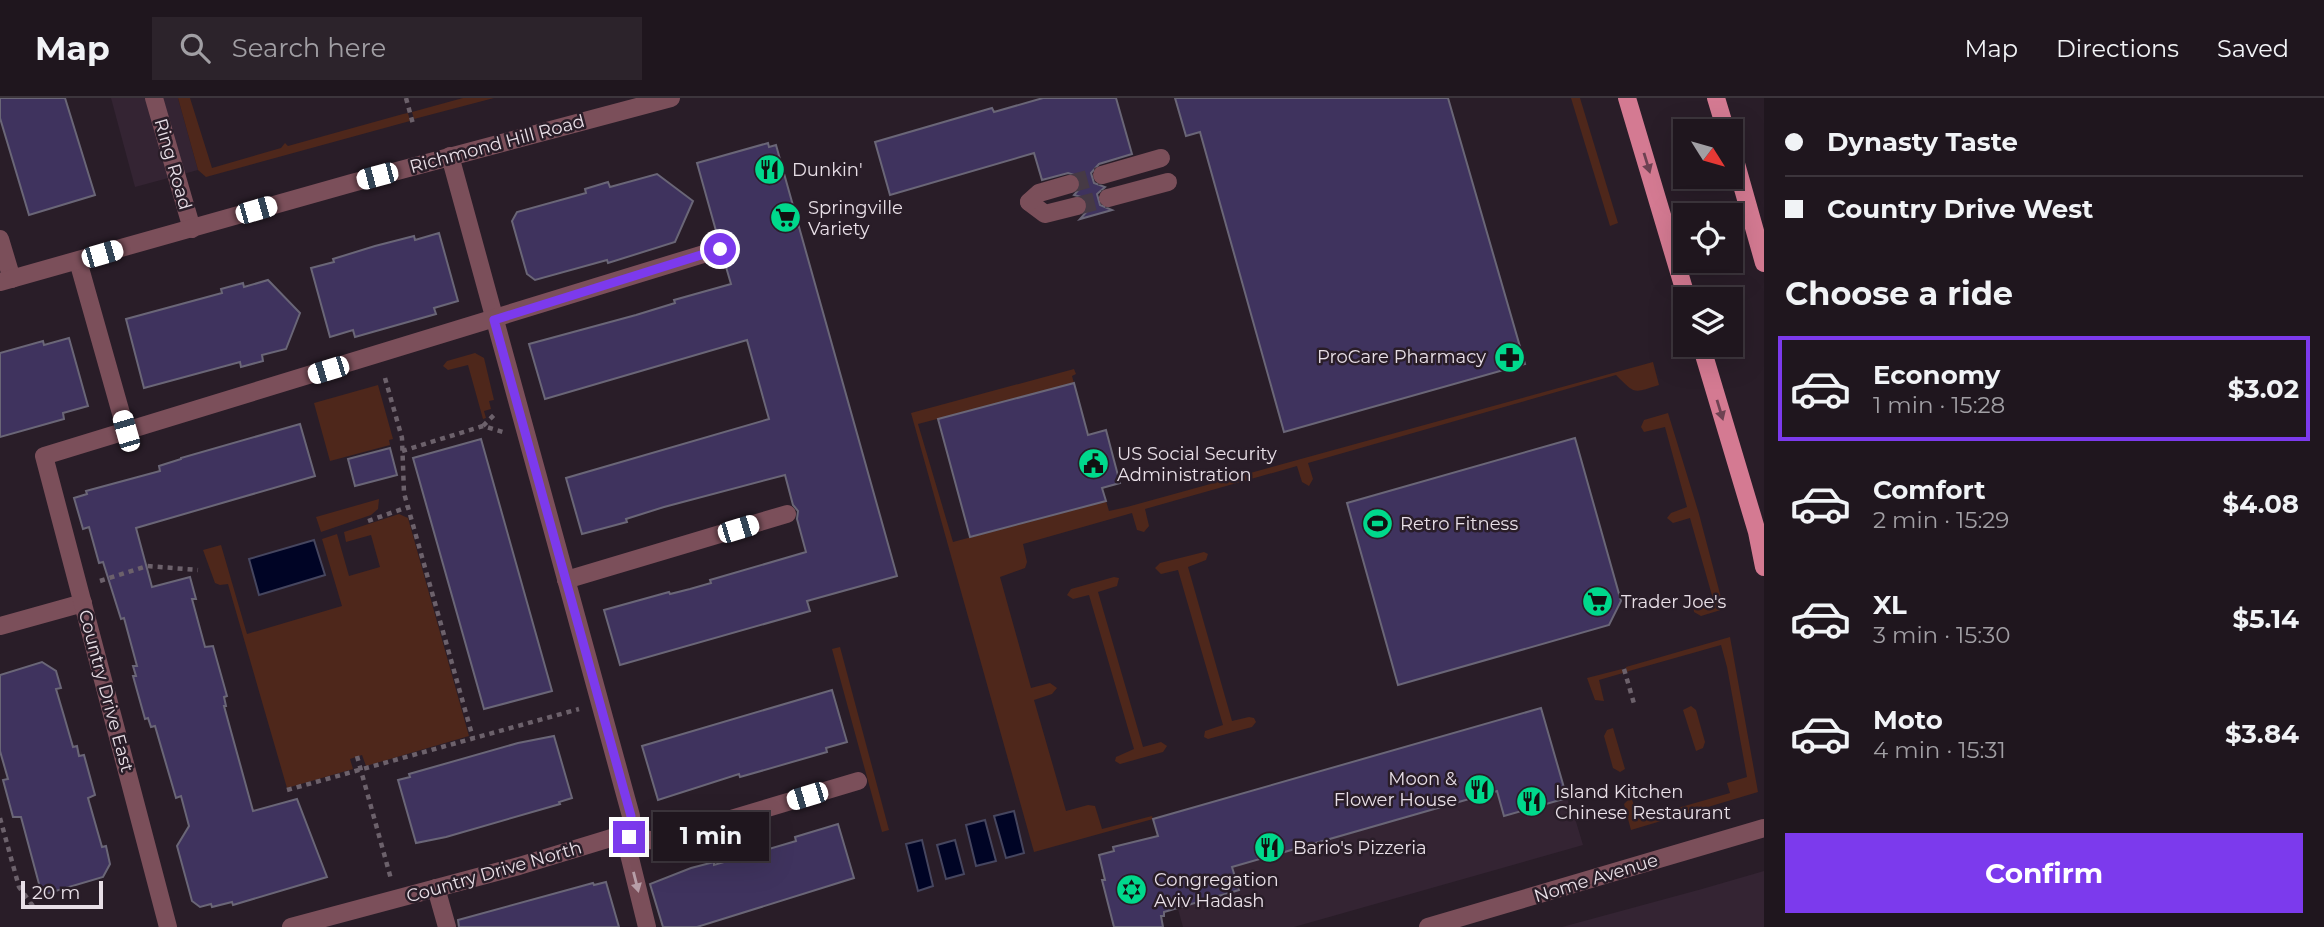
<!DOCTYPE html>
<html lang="en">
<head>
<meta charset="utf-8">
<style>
  :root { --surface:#1f161e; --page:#2c232b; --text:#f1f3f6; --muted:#a19fa4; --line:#3c353c; --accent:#7c3aed }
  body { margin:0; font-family:Montserrat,sans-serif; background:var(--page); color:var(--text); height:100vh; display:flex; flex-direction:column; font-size:26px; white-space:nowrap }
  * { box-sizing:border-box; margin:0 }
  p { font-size:23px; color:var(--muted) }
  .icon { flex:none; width:38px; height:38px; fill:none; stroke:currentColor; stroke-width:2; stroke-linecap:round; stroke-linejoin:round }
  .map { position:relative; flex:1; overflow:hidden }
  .details { display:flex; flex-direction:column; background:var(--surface); width:560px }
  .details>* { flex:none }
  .hud { display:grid; align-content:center; height:154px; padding:0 21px; background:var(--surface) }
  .needle { width:46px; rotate:127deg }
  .tools { position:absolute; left:1673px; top:21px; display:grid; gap:14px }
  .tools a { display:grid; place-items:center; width:70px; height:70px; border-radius:0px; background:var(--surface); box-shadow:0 7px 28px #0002,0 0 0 2px var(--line); font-size:35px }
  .scale { position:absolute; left:21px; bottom:18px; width:82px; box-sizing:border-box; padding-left:7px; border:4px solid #e8dfe7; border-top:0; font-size:19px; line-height:24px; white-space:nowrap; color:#e8dfe7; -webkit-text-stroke:5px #291d28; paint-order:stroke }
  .end { position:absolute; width:32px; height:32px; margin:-16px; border:9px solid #7c3aed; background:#fff; box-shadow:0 0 0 4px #fff }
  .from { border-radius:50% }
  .bubble { position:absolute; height:49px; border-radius:0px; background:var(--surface); box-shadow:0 7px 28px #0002,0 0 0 2px var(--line); font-size:23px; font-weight:700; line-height:49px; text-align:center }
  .car { position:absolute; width:21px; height:42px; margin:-21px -10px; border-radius:9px; box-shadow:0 0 5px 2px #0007; background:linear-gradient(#fff 24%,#345 0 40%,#fff 0 76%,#345 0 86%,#fff 0) }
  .hud b { display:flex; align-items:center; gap:24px; height:66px; font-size:26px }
  .hud b+b { border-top:2px solid var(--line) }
  .hud i { width:18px; height:18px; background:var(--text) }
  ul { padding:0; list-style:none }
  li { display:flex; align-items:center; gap:21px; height:105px; margin:0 14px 10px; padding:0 7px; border:4px solid transparent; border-radius:0px }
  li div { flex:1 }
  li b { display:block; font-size:26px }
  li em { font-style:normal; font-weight:700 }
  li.current { border-color:var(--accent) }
  li>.icon { width:63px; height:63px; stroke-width:1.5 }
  h2 { padding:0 21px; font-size:32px; line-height:84px }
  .primary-button { display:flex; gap:14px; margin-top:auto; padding:14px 21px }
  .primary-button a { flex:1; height:80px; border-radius:0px; background:var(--accent); color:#fff; font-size:28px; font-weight:700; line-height:80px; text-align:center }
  header { display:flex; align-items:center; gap:42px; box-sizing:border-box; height:98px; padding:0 35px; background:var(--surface); border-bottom:2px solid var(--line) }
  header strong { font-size:33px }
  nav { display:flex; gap:38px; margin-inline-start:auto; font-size:24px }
  .search { width:490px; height:63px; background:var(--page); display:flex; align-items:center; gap:18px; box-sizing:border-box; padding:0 24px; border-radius:0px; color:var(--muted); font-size:26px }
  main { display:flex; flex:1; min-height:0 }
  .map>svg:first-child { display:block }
</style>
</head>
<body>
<header>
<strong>Map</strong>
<div class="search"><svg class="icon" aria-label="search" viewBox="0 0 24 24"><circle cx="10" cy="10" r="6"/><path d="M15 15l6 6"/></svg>Search here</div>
<nav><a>Map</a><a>Directions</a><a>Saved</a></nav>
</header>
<main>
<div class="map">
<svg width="1764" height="829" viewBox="0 0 1764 829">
  <rect width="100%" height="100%" fill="#291d28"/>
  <g fill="#342433">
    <path d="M111,0H178L198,72L135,89Z"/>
    <path d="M1541,610L1572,717H1574L1583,747L1294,829H1183L1153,721Z"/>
    <path d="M1764,773V829H1562L1702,791Z"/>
  </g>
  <g fill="#4e271b">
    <path d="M178,0H190L212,70L281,50L285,45L288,48L403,16L408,15L410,23L206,79L198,72Z"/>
    <path d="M463,0H494L414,21L412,14Z"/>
    <path d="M1571,0H1580L1618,125L1610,128Z"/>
    <path d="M475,255L484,260L494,302L489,303L491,311L484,313L486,320L483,321L468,267L448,272L443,268L447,263Z"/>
    <path d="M1653,264L1659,287C1633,295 1636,297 1616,277L1308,365L1313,381L1309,388L1302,384L1297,368L1145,411L1149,428L1144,434L1137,432L1132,415L1023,446L1027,464L1025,470L1000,479L1031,590L1050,585L1057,590L1052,596L1034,602L1066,713L1088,707L1095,708L1102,731L1152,718L1153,721L1034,754L911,315L1074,271L1076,276L1072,278L1074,285L918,326L953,444L1106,403L1109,413L1127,409Z"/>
    <path d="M378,287L393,341L389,342L390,347L330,363L314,305Z"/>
    <path d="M1668,315L1699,416L1724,511L1701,518L1694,514L1693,507L1713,501L1690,420L1673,425L1667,420L1671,415L1687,409L1665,329L1644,334L1641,329L1644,322Z"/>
    <path d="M379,401L378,411L371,417L321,434L316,419Z"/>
    <path d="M399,416L408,420L469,638L366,668L362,657L350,661L353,671L287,690L228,486L220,487L215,485L203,452L221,447L247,536L342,508L322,441L337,436L349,478L380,469L371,437L346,444L344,434Z"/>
    <path d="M1204,454L1208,456L1206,462L1188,469L1232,623L1249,619L1254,620L1256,624L1252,629L1208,641L1204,639L1205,633L1223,627L1178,472L1161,476L1155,470L1160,465Z"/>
    <path d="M1114,479L1119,480L1117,488L1098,494L1143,649L1161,644L1167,648L1163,654L1120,666L1115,663L1116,659L1134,651L1089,497L1073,501L1067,497L1071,491Z"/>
    <path d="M1730,539L1758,694L1631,732L1624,706L1631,699L1639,721L1730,695L1727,685L1747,679L1727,569L1721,547L1629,573L1627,574L1626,569Z"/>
    <path d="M840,549L889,732L882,734L832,551Z"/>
    <path d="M1622,571L1623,575L1599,582L1604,603L1595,602L1587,580Z"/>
    <path d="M1691,608L1696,612L1705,644L1703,650L1696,653L1683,612Z"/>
    <path d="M1613,630L1625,671L1620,674L1613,670L1604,638L1607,632Z"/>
  </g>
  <g fill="#000425" stroke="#46465f" stroke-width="2">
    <path d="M314,442L325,477L259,497L249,461Z"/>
    <path d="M1014,713L1024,755L1006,760L994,718Z"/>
    <path d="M985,722L996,763L976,768L966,727Z"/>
    <path d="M922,742L933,788L918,793L906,746Z"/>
    <path d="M955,742L964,776L946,781L937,747Z"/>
  </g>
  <g fill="#3f335e" stroke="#6a6677" stroke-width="2">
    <path d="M0,0H65L95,97L29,117L0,20Z"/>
    <path d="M1043,0H1116L1132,56L1099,66L1091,75L1094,85L1105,89L1097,96L1100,107L1112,112L1080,121L1088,112V106L1085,100L1074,97L1081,89L1078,78L1068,75L1042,82L1034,55L890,97L875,44L992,10L994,14Z"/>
    <path d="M1175,0H1448L1525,266L1284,334L1200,34L1186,38Z"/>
    <path d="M768,45L769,49L776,47L897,478L807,503L810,513L620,567L604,512L669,494L670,496L690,491L711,485L710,482L806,454L797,421L798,413L793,407L785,377L664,409L626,421L627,424L582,436L566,380L769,321L747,242L545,301L529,246L636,217L675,205L674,202L731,186L724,162L731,154V148L727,142L718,140L697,65Z"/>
    <path d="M657,76L693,103L675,144L608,165L607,162L535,182L527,176L512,123L517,114L586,95L585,91L608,84L610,89Z"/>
    <path d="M439,135L458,203L434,210L436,216L355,239L353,232L330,239L311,170L334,164L333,161L375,148L414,138L415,142Z"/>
    <path d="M268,182L300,215L286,251L262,257L263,263L241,269L240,264L144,290L126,221L222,195L221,191L243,185L244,189Z"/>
    <path d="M69,240L88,308L63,315L64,321L0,339V255L43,243L44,247Z"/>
    <path d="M1074,285L1088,337L1106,332L1120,385L1102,390L1106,403L970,439L938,321Z"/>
    <path d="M300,326L315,378L136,430L152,489L190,479L196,501H192L205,549L213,548L227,598L224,599L226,608H224L253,713L297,701L327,779L233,807L232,804L212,809L211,806L200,809L192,803L177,748L189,728L181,698L176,700L155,628L151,629L148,620L145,621L133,578H136L133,568H137L124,520L121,521L103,464L99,465L89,429L83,431L74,400L87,396L86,393L160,373L159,368L181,361V360Z"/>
    <path d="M1575,340L1621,503L1609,527L1398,587L1347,405Z"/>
    <path d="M481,341L552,593L484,611L413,360Z"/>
    <path d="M390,350L397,377L355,388L348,361Z"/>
    <path d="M42,564L56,573L61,590L56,591L64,618L73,649L77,648L79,658L84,657L95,697L88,700L102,749L106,748L110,766L103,779L42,797L21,719H13L3,682L8,681L0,653V577Z"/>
    <path d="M832,592L847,644L826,650L827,654L740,679L739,676L658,702L642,648Z"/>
    <path d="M1541,610L1567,700L1504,718L1497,693L1232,769L1239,792L1164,814V818H1161L1163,829H1114L1102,782H1105L1099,757L1114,753L1113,749L1158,738L1153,721Z"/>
    <path d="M554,638L572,700L559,704L560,706L446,739L416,745L398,682L410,679L409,676L518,645Z"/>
    <path d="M838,726L854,780L697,829H663L650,786L691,770L714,764V767L796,743L795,739Z"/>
    <path d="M606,784L619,829H459L458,822L593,785L594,787Z"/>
  </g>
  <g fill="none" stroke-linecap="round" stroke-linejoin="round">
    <g stroke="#463a45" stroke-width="18" stroke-dasharray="18 9" stroke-linecap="butt">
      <path d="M1070,86L1102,77"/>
      <path d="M1077,108L1108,100"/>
    </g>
    <g stroke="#6c616b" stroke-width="4.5" stroke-dasharray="5 5" stroke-linecap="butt">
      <path d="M406,0L413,26"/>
      <path d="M385,280L402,340L404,395L473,640"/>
      <path d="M483,328L497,314"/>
      <path d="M402,353L483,328L503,334"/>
      <path d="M368,423L408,409"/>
      <path d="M100,483L147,468L198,472"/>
      <path d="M1624,571L1635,609"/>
      <path d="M357,658L391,781"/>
      <path d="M287,692L579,611"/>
      <path d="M0,720L19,789L33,808"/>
    </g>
    <g stroke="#7b4f5a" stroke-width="18">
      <path d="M154,0L192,131"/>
      <path d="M450,58L631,718L628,752L647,829"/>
      <path d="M1102,77L1161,60"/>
      <path d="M1108,100L1168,84"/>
      <path d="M1029,104L1045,116L1077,108"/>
      <path d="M1029,104L1039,95L1070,86"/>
      <path d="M0,141L12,181"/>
      <path d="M78,163L126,333"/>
      <path d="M0,184L352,85L671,0"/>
      <path d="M566,482L787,416"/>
      <path d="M0,528L83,505"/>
      <path d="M436,790L447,829"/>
      <path d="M168,829L44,358L720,151"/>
      <path d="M291,829L519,768L611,740L620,738L657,743L858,683"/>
      <path d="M1428,829L1764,730"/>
    </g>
    <g stroke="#d47a92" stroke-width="18">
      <path d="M1627,0L1687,201"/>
      <path d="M1716,0L1726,33"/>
      <path d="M1731,48L1764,165"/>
      <path d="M1701,247L1757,434L1764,469"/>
    </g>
  </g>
  <defs><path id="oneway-solid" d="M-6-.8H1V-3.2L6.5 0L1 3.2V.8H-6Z" transform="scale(1.75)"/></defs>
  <g fill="#6d4252">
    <use href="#oneway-solid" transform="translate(1647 65) rotate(73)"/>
    <use href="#oneway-solid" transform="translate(1720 312) rotate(73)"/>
  </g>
  <use fill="#b79ea8" href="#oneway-solid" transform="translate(636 784) rotate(76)"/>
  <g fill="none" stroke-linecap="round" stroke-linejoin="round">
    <path stroke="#7c3aed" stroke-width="9" d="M629,739L631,718L494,222L720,151"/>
  </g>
  <defs>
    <symbol id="restaurant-disc" viewBox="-11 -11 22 22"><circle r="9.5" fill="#00d98c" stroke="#291d28"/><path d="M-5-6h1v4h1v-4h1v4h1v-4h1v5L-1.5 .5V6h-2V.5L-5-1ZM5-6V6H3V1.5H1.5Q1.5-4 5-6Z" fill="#111"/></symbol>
    <symbol id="supermarket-disc" viewBox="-11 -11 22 22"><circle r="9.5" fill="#00d98c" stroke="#291d28"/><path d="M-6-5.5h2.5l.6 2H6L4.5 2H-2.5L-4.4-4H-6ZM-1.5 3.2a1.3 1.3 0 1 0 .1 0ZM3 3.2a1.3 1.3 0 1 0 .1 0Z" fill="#111"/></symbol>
    <symbol id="pharmacy-disc" viewBox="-11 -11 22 22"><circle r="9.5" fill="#00d98c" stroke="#291d28"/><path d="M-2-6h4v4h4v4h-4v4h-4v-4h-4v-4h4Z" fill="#111"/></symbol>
    <symbol id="civic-disc" viewBox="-11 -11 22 22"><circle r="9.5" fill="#00d98c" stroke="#291d28"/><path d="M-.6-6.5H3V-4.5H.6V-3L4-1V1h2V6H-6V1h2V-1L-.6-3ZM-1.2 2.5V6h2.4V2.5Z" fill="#111"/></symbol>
    <symbol id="stadium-disc" viewBox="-11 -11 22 22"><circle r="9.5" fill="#00d98c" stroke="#291d28"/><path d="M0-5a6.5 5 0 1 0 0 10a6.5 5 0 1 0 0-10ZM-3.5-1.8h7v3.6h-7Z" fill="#111"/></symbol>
    <symbol id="synagogue-disc" viewBox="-11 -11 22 22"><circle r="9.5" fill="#00d98c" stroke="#291d28"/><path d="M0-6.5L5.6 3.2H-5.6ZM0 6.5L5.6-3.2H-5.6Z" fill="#111"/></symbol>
  </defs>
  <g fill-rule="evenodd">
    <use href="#restaurant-disc" x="752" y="54" width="35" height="35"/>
    <use href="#supermarket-disc" x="768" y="102" width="35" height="35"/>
    <use href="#pharmacy-disc" x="1492" y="242" width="35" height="35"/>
    <use href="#civic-disc" x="1076" y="348" width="35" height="35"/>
    <use href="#stadium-disc" x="1360" y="408" width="35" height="35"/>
    <use href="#supermarket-disc" x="1580" y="486" width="35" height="35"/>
    <use href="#restaurant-disc" x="1462" y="674" width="35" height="35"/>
    <use href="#restaurant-disc" x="1514" y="686" width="35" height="35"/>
    <use href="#restaurant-disc" x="1252" y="732" width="35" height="35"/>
    <use href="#synagogue-disc" x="1114" y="774" width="35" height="35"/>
  </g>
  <g text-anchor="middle" stroke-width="5" stroke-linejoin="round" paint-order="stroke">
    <g font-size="18" fill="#e8dfe7" stroke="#291d28">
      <text transform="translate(497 46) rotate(-15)" y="6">Richmond Hill Road</text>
      <text transform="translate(173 66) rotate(74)" y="6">Ring Road</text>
      <text transform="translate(106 593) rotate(75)" y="6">Country Drive East</text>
      <text transform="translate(494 774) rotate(-16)" y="6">Country Drive North</text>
      <text transform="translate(1596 780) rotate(-17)" y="6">Nome Avenue</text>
    </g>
    <g font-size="18" fill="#e8dfe7" stroke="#291d28" text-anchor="start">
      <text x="792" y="78">Dunkin'</text>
      <text x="808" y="116">Springville<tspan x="808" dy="21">Variety</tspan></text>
      <text x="1486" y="265" text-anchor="end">ProCare Pharmacy</text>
      <text x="1117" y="362">US Social Security<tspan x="1117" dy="21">Administration</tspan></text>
      <text x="1400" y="432">Retro Fitness</text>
      <text x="1621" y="510">Trader Joe's</text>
      <text x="1457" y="687" text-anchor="end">Moon &amp;<tspan x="1457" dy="21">Flower House</tspan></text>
      <text x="1555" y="700">Island Kitchen<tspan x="1555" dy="21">Chinese Restaurant</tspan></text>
      <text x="1293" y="756">Bario's Pizzeria</text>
      <text x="1154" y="788">Congregation<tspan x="1154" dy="21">Aviv Hadash</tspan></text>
    </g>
  </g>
</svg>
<div class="tools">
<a><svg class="needle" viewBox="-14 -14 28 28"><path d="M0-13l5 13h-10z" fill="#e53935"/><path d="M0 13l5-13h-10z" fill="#a19fa4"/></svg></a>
<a><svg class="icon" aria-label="locate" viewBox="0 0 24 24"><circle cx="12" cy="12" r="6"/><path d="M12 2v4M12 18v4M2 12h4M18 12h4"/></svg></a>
<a><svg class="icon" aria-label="layers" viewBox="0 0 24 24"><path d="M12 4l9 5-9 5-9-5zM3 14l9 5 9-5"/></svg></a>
</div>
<div class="scale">20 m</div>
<i class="end from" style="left:720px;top:151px"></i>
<i class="end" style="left:629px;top:739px"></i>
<div class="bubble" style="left:653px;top:714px;width:116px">1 min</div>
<i class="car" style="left:377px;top:78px;rotate:255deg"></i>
<i class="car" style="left:256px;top:112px;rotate:74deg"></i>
<i class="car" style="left:102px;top:156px;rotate:74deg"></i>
<i class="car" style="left:328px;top:272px;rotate:253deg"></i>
<i class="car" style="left:126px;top:333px;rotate:344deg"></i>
<i class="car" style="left:738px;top:431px;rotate:73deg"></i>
<i class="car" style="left:807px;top:698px;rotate:253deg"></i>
</div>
<section class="details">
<div class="hud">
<b><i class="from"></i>Dynasty Taste</b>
<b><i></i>Country Drive West</b>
</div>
<h2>Choose a ride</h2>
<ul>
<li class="current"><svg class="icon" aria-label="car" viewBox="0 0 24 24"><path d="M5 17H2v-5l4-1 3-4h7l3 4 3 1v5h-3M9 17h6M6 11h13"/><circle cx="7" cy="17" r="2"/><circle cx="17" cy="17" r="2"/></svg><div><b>Economy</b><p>1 min · 15:28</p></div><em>$3.02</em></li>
<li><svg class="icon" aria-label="car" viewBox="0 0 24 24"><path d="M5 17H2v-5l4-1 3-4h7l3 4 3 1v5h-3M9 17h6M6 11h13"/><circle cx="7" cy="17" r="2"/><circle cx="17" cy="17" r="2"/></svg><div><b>Comfort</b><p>2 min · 15:29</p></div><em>$4.08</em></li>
<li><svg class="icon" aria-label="car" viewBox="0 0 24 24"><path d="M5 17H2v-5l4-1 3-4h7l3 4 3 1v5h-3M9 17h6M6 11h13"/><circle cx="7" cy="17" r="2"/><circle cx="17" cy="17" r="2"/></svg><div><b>XL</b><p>3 min · 15:30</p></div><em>$5.14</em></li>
<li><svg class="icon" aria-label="car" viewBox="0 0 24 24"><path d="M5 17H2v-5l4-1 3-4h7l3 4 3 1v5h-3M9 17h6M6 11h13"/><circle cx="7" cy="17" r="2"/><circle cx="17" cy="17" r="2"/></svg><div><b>Moto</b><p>4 min · 15:31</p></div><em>$3.84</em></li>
</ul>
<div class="primary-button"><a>Confirm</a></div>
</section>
</main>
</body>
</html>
